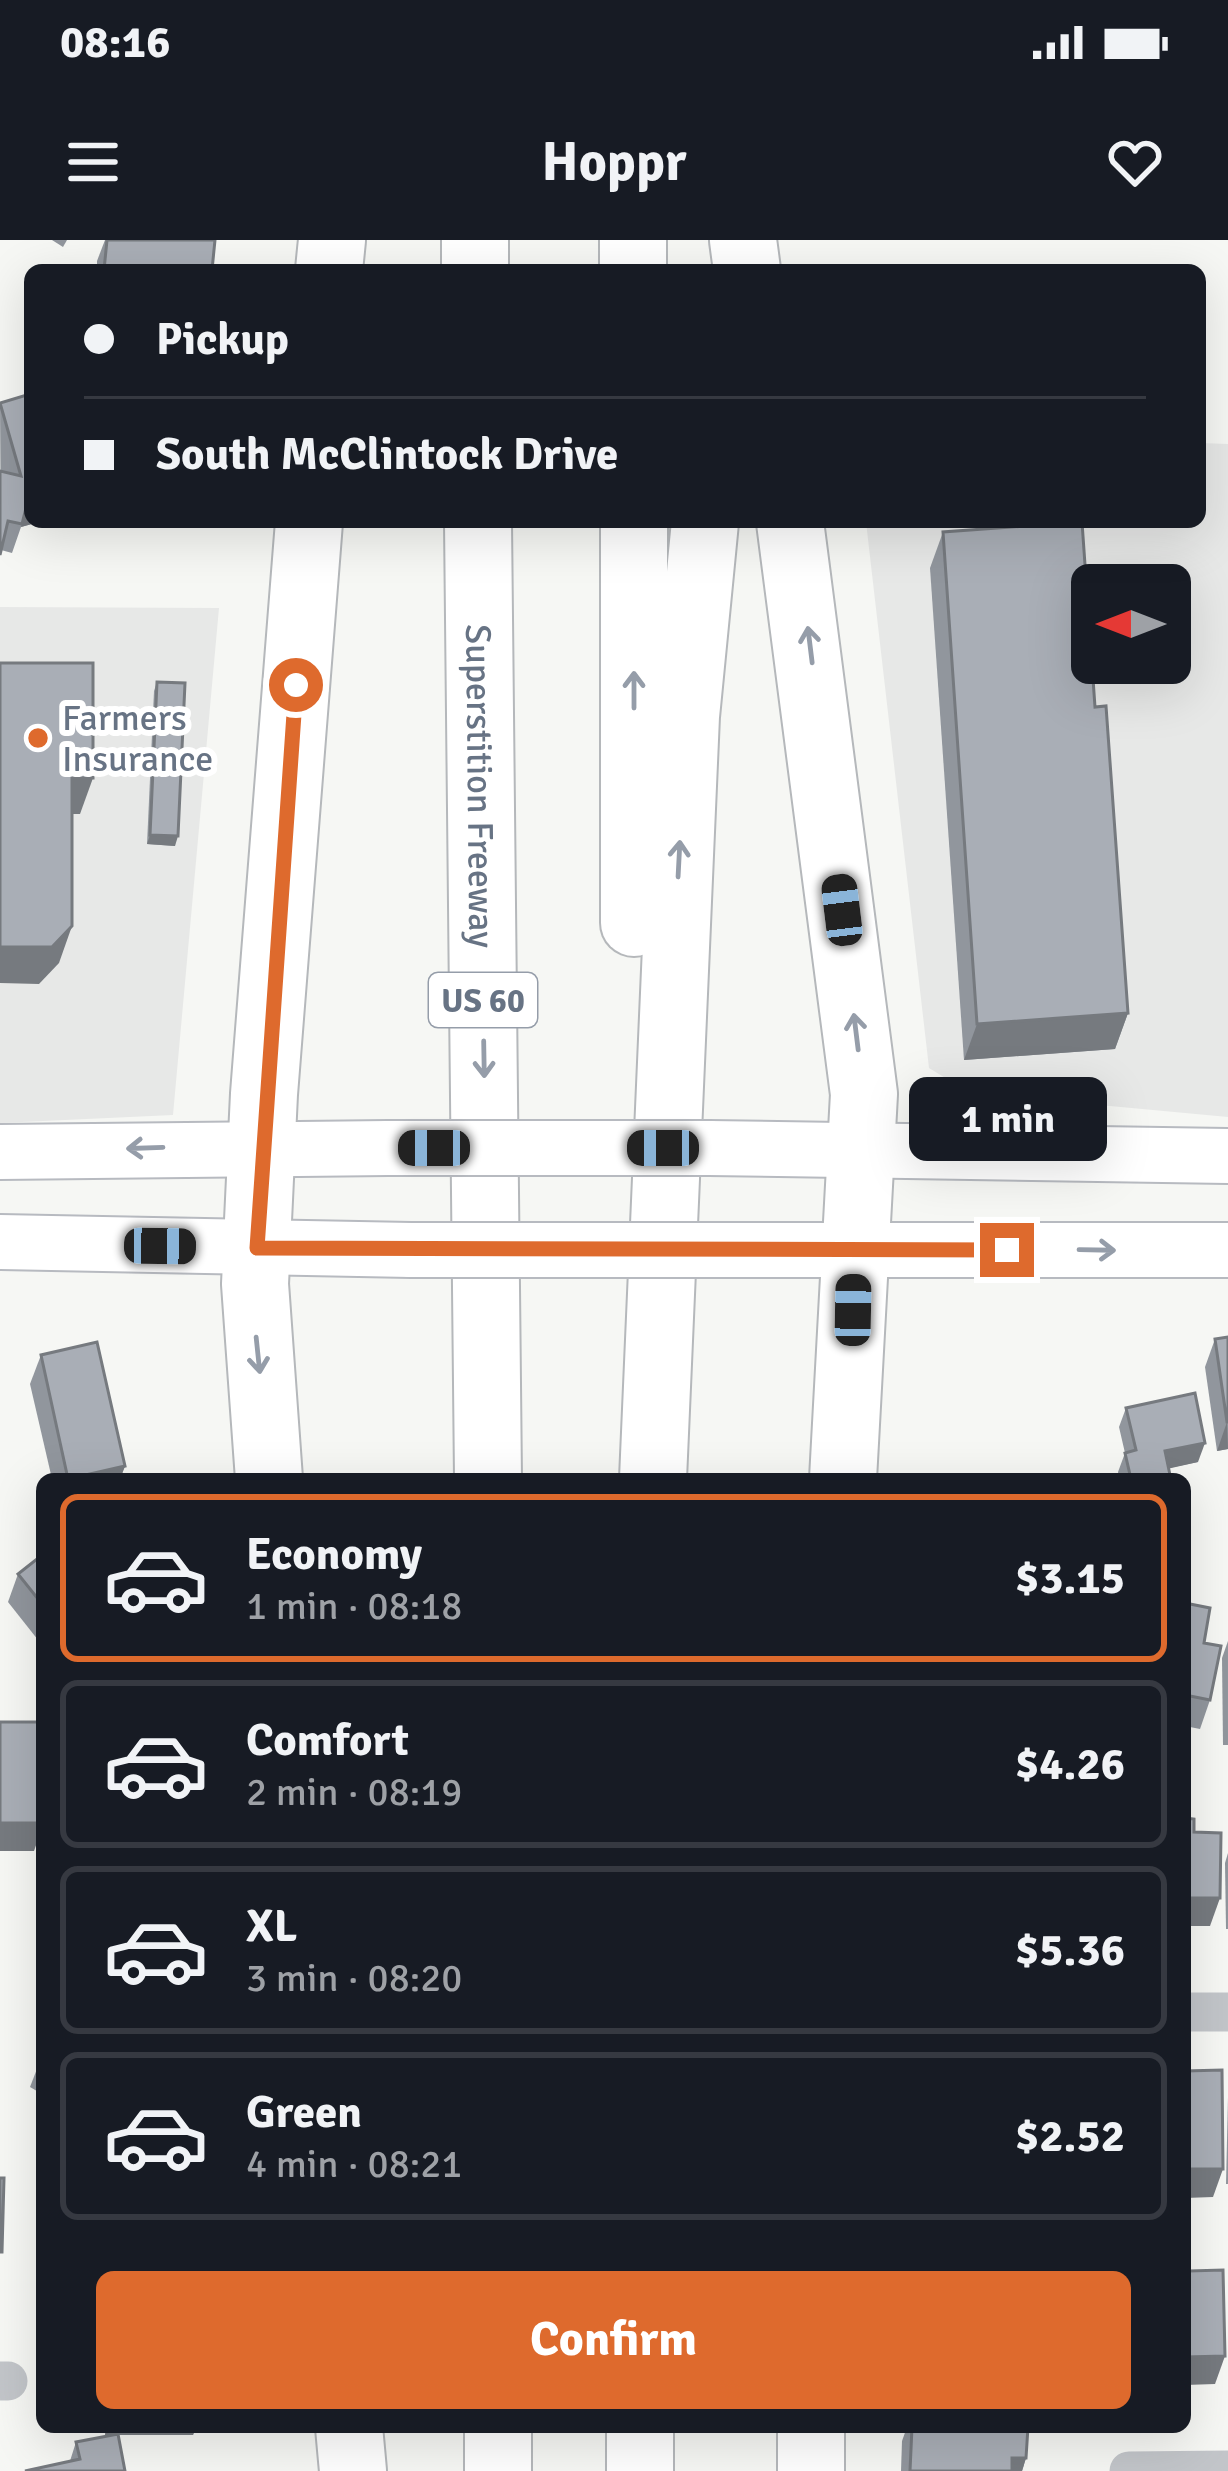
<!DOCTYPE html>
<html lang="en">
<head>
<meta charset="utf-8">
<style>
  :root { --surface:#171b24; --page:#242831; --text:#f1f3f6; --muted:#9ea1a6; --line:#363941; --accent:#de6a2d }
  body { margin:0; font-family:Signika,sans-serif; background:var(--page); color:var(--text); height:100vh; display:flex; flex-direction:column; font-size:45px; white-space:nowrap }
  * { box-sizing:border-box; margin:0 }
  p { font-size:39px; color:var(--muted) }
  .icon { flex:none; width:66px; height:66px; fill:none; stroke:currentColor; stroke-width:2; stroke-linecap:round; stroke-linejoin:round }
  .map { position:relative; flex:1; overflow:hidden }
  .panel { position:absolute; left:36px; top:1233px; width:1155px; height:960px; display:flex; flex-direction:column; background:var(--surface); border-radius:18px; box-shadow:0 12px 48px #0002 }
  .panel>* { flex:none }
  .guide { position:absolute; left:24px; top:24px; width:1182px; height:264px; border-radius:18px; box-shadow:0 12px 48px #0002; display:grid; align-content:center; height:264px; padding:0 60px; background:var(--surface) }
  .needle { width:78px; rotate:270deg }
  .tools { position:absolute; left:1071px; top:324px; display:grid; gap:24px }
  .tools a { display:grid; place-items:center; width:120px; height:120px; border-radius:18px; background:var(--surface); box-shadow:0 12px 48px #0002; font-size:60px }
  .end { position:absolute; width:54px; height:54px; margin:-27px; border:15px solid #de6a2d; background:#fff; box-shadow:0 0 0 6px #fff }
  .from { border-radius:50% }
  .bubble { position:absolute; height:84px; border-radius:18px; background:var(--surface); box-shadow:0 12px 48px #0002; font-size:39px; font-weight:700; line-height:84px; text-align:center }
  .car { position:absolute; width:36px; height:72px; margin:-36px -18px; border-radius:15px; box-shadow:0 0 9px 3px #0007; background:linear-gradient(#222 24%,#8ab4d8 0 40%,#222 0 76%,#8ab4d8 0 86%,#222 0) }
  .guide b { display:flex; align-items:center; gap:42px; height:114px; font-size:45px }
  .guide b+b { border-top:3px solid var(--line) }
  .guide i { width:30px; height:30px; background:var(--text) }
  ul { padding:21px 0 0; list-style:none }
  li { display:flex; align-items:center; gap:36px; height:168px; margin:0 24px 18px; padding:0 36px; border:6px solid var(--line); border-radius:18px }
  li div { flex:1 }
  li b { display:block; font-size:45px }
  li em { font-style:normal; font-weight:700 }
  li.on { border-color:var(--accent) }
  li>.icon { width:108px; height:108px; stroke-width:1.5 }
  .button { display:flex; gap:24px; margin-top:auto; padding:24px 60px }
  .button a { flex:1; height:138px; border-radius:18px; background:var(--accent); color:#fff; font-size:48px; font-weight:700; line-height:138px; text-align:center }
  .status { display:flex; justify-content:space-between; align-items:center; height:84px; padding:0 60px; background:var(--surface); direction:ltr }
  .status svg { height:33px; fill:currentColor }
  header { display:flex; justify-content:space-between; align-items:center; height:156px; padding:0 60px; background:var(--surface); font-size:54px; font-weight:700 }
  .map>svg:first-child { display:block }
</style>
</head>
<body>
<div class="status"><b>08:16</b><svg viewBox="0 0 49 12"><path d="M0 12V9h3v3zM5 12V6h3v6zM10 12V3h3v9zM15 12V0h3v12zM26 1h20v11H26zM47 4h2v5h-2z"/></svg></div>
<header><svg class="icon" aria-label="menu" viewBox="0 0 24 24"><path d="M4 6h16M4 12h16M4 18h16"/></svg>Hoppr<svg class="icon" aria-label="heart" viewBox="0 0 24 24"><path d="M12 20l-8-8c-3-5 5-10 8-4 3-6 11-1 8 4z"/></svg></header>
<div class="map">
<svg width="1228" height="2231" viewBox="0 0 1228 2231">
  <rect width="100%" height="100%" fill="#f6f7f4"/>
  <g fill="#e7e8e7" fill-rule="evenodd">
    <path d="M1200,203L1228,204V877L970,853L929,828L866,282H1200ZM1092,345H1170V423H1092Z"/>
    <path d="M0,367L219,368L173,875L0,883Z"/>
  </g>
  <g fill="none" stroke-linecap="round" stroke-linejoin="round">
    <defs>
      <g id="secondary">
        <path d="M709,908L1228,916"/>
        <path d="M0,912L388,908"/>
        <path d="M0,1002L411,1010"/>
        <path d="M735,1010H1228"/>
      </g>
      <g id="highway">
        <path d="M475,0V30"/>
        <path d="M633,0V30"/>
        <path d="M743,0L747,30"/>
        <path d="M329,30L332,0"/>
        <path id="s1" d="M478,282L488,1239"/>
        <path d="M634,282V683"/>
        <path d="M790,282L864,854L843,1239"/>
        <path d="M269,1239L255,1044L264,854L309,282"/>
        <path d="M653,1239L686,476L705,282"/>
        <path d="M349,2187L353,2231"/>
        <path d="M498,2187V2231"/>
        <path d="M640,2187V2231"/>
        <path d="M811,2231V2187"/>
      </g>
    </defs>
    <use href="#secondary" stroke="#b7bac0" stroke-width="58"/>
    <use href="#highway" stroke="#b5b8bb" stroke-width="70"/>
    <g stroke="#c2c5c9" stroke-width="39">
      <path d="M1185,1772H1228"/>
      <path d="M0,2141H8"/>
      <path d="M1129,2231L1228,2230"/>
    </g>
    <use href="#secondary" stroke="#fff" stroke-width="54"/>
    <use href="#highway" stroke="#fff" stroke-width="66"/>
    <defs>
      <g id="secondary-bridge">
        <path d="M388,908H709"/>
        <path d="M411,1010H735"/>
      </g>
    </defs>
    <use href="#secondary-bridge" stroke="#b7bac0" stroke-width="58" stroke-linecap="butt"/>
    <use href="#secondary-bridge" stroke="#fff" stroke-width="54"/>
  </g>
  <g fill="#91969d">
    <path d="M52,0H67L63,7Z"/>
    <path d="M105,0H215L212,30H97V21Z"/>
    <path d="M30,154V282H39L21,287L12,313L1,310L0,163Z"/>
    <path d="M943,292L1095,467L1128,773L1115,809L964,820L930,328Z"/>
    <path d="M157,442L175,606L147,604L154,451Z"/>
    <path d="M1228,1097V1209L1217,1211L1205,1127L1215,1099Z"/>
    <path d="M41,1115L125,1226L120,1239H52L30,1144Z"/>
    <path d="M1126,1168L1198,1222L1169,1228V1239H1119L1118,1232L1125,1213L1119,1187Z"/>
    <path d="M42,1315V1405L8,1362L18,1334Z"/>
    <path d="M1185,1363L1204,1403L1210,1460L1200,1489L1185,1486Z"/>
    <path d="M1228,1401V1505H1223L1222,1418Z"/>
    <path d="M1228,1613V1689H1226L1225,1623Z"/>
    <path d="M42,1816V1854L30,1847Z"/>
    <path d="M1228,1857V1944H1226Z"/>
    <path d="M105,2187H196L193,2195H118L125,2231L70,2221L76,2202L112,2195H105Z"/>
    <path d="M907,2187H1028L1026,2218L1022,2231H901L902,2201Z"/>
  </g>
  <g fill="#767a7f">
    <path d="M28,260H30V282H39L21,287Z"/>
    <path d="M72,538H93L80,574H59Z"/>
    <path d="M150,595L178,596L175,606L147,604Z"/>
    <path d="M72,686L59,723L39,744L0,743V707Z"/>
    <path d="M1128,773L1115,809L964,820L977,784Z"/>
    <path d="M1227,1182L1228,1209L1217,1211Z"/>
    <path d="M1205,1203L1198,1222L1158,1231L1165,1211Z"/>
    <path d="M125,1226L120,1239H69Z"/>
    <path d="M0,1583H42V1588L34,1611H0Z"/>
    <path d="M1185,1658H1220L1210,1686H1185Z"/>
    <path d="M1185,1929H1223L1213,1957L1185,1958Z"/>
    <path d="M1225,2116L1215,2144L1185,2145V2117Z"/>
    <path d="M108,2187H196L193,2195H105Z"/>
    <path d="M1012,2218H1026L1022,2231H1007Z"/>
  </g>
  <g fill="#a9aeb6" stroke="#767a7f" stroke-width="3">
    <path d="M107,0H215L212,30H104Z"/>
    <path d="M30,154V260H28L22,284L8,281L0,315V231L21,236L0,163Z"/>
    <path d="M1082,282L1095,467L1106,466L1128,773L977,784L943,292Z"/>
    <path d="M0,423H93V538H72V686L52,707H0Z"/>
    <path d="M157,442L185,443L178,596L150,595Z"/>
    <path d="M1228,1097V1182H1227L1215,1099Z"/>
    <path d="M97,1102L125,1226L68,1239L41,1115Z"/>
    <path d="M1195,1153L1205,1203L1165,1211L1170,1235L1153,1239H1131L1125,1213L1136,1210L1126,1168Z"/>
    <path d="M42,1315V1364L18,1334Z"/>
    <path d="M1185,1363L1210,1368L1204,1403L1221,1406L1210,1460L1185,1455Z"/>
    <rect x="0" y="1482" width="42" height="101"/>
    <path d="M1185,1578L1194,1579V1592L1221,1593L1220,1658H1185Z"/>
    <path d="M1222,1830L1223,1929H1185V1831Z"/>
    <path d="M0,1938H4L2,2012H0Z"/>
    <path d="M1185,2016H1189V2031L1223,2030L1225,2116L1185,2117Z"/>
    <path d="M912,2187H1028L1026,2218H1012V2231H910Z"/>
    <path d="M118,2194L125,2231H25L80,2219L76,2202Z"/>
  </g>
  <defs><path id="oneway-shaft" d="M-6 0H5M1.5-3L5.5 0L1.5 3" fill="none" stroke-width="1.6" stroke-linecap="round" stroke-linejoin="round" transform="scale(3)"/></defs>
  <g stroke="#959da9">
    <use href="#oneway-shaft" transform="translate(810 405) rotate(-97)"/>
    <use href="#oneway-shaft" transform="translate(634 450) rotate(-90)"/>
    <use href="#oneway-shaft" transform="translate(679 619) rotate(-87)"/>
    <use href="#oneway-shaft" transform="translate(856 792) rotate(-97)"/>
    <use href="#oneway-shaft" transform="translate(484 819) rotate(89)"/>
    <use href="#oneway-shaft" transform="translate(145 908) rotate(178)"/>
    <use href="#oneway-shaft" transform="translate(1097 1010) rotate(1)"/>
    <use href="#oneway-shaft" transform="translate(258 1115) rotate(84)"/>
  </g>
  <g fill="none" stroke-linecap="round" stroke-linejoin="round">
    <path stroke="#de6a2d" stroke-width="15" d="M296,445L257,1008L1007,1010"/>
  </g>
  <circle fill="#de6a2d" stroke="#fff" stroke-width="4.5" cx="38" cy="498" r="12"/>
  <g text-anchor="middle" stroke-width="12" stroke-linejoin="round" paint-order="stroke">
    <rect fill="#fff" stroke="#959da9" stroke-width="3" x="429" y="733" width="108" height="54" rx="9"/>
    <g font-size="33" font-weight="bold" fill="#677384">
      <text x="483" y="772">US 60</text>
    </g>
    <g font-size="36" fill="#677384" stroke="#fff" text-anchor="start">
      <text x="62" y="490">Farmers<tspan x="62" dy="41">Insurance</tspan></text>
    </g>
    <g font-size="36" fill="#677384" stroke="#fff">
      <text dy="13" stroke="none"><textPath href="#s1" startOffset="264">Superstition Freeway</textPath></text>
    </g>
  </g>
</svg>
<div class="tools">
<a><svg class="needle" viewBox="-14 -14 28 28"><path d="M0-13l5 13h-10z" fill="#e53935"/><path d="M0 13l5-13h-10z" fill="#9ea1a6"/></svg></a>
</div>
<i class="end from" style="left:296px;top:445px"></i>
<i class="end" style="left:1007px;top:1010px"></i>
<div class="bubble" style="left:909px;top:837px;width:198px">1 min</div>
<i class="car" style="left:842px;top:670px;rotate:353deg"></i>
<i class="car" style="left:434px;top:908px;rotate:270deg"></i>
<i class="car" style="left:663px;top:908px;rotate:270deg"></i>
<i class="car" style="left:160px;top:1006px;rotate:91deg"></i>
<i class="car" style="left:853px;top:1070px;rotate:1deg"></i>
<div class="guide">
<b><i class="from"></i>Pickup</b>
<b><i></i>South McClintock Drive</b>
</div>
<section class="panel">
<ul>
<li class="on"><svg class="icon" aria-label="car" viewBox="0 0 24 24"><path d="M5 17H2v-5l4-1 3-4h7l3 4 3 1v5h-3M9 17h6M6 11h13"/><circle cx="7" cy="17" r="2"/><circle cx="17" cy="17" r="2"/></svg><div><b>Economy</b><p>1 min · 08:18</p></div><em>$3.15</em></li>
<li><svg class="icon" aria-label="car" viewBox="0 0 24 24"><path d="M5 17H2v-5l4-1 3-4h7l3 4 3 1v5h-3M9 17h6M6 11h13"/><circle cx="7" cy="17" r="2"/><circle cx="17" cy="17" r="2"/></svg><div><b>Comfort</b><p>2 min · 08:19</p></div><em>$4.26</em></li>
<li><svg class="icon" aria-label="car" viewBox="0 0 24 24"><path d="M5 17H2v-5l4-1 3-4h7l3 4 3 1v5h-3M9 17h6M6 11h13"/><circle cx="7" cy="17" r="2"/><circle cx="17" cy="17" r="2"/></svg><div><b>XL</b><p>3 min · 08:20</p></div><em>$5.36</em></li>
<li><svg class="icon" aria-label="car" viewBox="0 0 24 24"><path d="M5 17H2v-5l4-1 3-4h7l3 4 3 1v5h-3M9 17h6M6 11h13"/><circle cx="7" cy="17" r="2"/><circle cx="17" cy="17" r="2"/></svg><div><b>Green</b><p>4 min · 08:21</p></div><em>$2.52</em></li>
</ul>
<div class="button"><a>Confirm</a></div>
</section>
</div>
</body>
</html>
